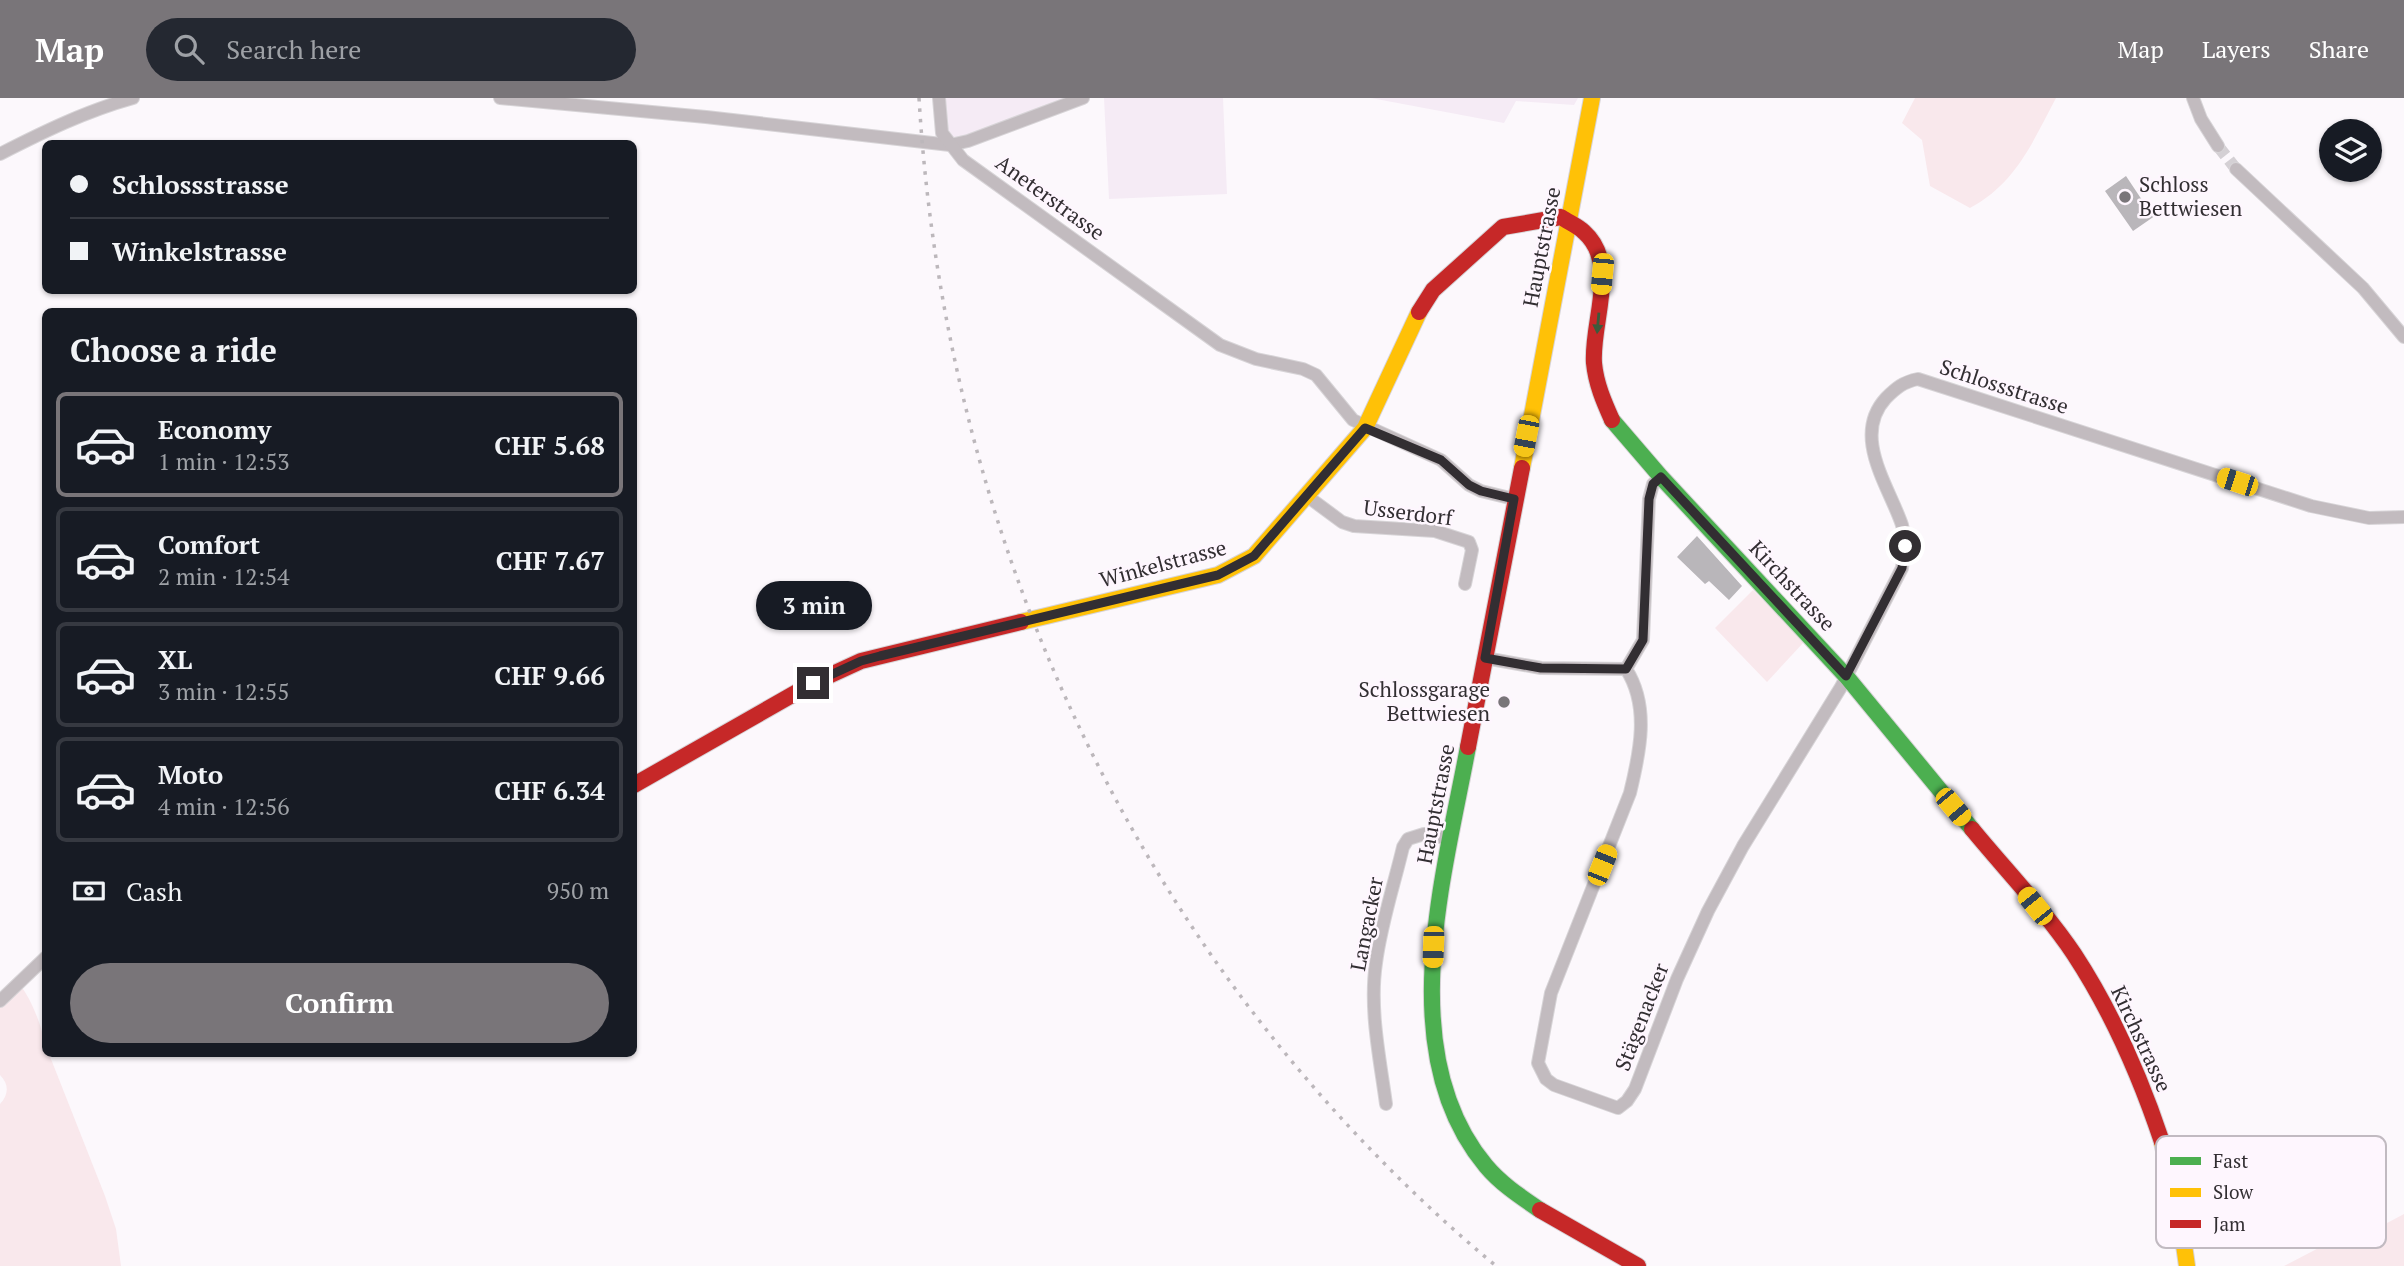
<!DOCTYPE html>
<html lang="en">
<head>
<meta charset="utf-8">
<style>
  :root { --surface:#171b24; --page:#242831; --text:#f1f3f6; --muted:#9ea1a6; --line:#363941; --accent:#797579 }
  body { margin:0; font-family:"PT Serif",serif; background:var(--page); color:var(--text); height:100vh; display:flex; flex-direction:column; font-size:26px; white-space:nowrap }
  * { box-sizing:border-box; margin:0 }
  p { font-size:23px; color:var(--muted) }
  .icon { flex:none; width:38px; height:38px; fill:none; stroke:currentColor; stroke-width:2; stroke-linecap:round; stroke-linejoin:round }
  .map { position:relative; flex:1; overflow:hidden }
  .drawer { position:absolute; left:42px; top:210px; width:595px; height:749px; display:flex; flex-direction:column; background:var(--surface); border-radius:10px; box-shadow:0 2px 5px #0004 }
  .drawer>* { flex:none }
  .hud { position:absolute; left:42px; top:42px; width:595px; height:154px; border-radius:10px; box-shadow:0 2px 5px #0004; display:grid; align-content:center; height:154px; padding:0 28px; background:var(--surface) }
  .tools { position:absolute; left:2319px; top:21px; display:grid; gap:14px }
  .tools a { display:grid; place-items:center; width:63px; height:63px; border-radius:50%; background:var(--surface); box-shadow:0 2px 5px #0004; font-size:35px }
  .end { position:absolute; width:32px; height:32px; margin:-16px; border:9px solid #322e32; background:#fff; box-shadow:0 0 0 4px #fff }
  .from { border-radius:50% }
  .bubble { position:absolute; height:49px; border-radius:24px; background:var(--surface); box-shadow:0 2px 5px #0004; font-size:23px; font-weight:800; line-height:49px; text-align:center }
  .car { position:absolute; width:21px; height:42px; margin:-21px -10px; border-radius:9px; box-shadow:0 0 5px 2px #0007; background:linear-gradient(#f5c518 24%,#345 0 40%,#f5c518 0 76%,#345 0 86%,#f5c518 0) }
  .hud b { display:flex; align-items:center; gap:24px; height:66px; font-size:26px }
  .hud b+b { border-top:2px solid var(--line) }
  .hud i { width:18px; height:18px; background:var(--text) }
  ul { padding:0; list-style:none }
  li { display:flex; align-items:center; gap:21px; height:105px; margin:0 14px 10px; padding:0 14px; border:4px solid var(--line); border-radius:10px }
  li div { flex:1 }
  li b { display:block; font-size:26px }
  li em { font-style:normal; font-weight:800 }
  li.active { border-color:var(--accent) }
  li>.icon { width:63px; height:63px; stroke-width:1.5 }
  h2 { padding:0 28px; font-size:32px; line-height:84px }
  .pay { display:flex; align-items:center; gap:18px; height:77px; padding:0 28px; font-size:26px }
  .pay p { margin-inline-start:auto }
  .primary-button { display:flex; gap:14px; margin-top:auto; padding:14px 28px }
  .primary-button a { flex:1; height:80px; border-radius:42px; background:var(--accent); color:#fff; font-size:28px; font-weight:800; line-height:80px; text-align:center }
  header { display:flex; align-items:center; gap:42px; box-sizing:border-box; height:98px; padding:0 35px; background:var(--accent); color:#fff }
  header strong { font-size:33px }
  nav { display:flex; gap:38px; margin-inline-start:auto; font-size:24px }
  .search { width:490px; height:63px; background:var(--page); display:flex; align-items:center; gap:18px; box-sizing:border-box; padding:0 24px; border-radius:38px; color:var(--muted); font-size:26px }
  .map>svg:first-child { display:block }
</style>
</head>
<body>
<header>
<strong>Map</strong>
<div class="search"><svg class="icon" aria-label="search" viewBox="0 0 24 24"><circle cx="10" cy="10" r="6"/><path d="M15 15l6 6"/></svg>Search here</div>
<nav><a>Map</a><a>Layers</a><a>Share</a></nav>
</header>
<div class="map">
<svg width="2404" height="1168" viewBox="0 0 2404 1168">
  <rect width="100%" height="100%" fill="#fcf8fc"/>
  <g fill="#f5ebf5">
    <path d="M939,0H1083L950,47Z"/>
    <path d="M1104,0H1223L1227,96L1109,101Z"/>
    <path d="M1371,0H1578L1574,7L1516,3L1504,25Z"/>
  </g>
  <g fill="#f9e8ec">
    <path d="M1915,0H2056C2032,45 2016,85 1970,110L1930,88L1922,42L1902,25Z"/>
    <path d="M1753,492L1804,544L1767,584L1715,530Z"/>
    <path d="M18,891H23C34,907 45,936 46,956H49L105,1098L116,1131L121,1168H0V1006C9,996 9,986 0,977V910Z"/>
    <path d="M2404,1116V1168H2284L2334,1142L2338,1151Z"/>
  </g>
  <g fill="#b9b6ba">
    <path d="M2126,78L2148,111L2157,106L2162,113L2133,133L2105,93Z"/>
    <path d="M1697,438L1742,488L1729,502L1709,483L1705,486L1677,459Z"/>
  </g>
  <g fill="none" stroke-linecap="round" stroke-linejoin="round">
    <path stroke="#d4d0d4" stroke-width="12" stroke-dasharray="12 6" stroke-linecap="butt" d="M2218,48L2236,71"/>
    <defs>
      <g id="street">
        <path d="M500,0L706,19L950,47L968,43L1083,0"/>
        <path d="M939,0L942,35L963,62L1220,247L1256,261L1303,271L1316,277L1353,322L1441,362L1469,387L1481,393L1514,401"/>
        <path d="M2193,0L2201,21L2218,48"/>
        <path d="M0,56C43,34 86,13 133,0"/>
        <path d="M2236,71L2363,190L2404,239"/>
        <path d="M1307,398L1342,424L1354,428L1435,433L1469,444L1472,452L1465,486"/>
        <path d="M1485,560L1541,570L1626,571L1643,542L1649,401L1653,386L1661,379"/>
        <path d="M1626,571C1650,608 1640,654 1630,695L1551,895L1538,965L1546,981L1554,987L1618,1010L1627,1003L1635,991L1677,881L1708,813L1743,748L1841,589L1902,470C1904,455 1906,441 1902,427C1889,388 1851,338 1886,300C1896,290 1903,284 1918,281L2311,408L2369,420L2404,419"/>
        <path d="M0,903L46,859"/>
        <path d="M1386,1006C1380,961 1369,911 1376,865C1381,826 1394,787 1403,749L1408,741L1424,736L1451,741"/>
      </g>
      <g id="fast">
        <path d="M1612,322L1661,379L1846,578L1972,731"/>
        <path d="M1468,649C1444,778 1392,956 1486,1068C1501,1086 1521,1099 1540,1112"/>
      </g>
      <g id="slow">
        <path d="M1522,370L1592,0"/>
        <path d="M1021,524L1218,477L1254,458L1365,330L1419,214"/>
        <path d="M2162,1044L2181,1126L2187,1168"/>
      </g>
      <g id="jam">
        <path d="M1419,214L1433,192L1503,129L1561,119C1568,124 1578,128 1584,134C1620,166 1591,224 1594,265C1596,286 1604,304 1612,322"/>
        <path d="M1468,649L1522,370"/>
        <path d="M634,687L813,585L861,563L1021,524"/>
        <path d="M1972,731C2004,770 2046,814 2074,856C2112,914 2140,978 2162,1044"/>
        <path d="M1540,1112L1638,1168"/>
      </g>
    </defs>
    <use href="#street" stroke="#d7d4d7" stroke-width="14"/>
    <use href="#fast" stroke="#d7d4d7" stroke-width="18"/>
    <use href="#slow" stroke="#d7d4d7" stroke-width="18"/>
    <use href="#jam" stroke="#d7d4d7" stroke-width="18"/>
    <use href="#street" stroke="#c2bbbf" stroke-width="12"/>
    <use href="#fast" stroke="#4caf50" stroke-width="16"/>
    <use href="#slow" stroke="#ffc107" stroke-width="16"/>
    <use href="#jam" stroke="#c62828" stroke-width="16"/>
    <path stroke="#bcb7bb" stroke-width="3.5" stroke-dasharray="3.5 7" stroke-linecap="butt" d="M919,0C946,451 1146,877 1496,1168"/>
  </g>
  <defs><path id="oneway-solid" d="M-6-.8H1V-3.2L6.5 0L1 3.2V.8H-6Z" transform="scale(1.75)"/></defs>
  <use fill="#3b5b3c" href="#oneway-solid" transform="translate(1598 225) rotate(95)"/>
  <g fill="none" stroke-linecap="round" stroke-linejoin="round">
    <path stroke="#322e32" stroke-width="9" d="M813,585L861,563L880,558L1218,477L1254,458L1365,330L1441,362L1469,387L1481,393L1514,401L1485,560L1541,570L1626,571L1643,542L1649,401L1653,386L1661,379L1846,578L1902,470L1905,448"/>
  </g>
  <g fill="#797579" stroke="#fef6fe" stroke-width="2.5">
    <circle cx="2125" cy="99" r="7"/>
    <circle cx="1504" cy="604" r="7"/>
  </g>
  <g text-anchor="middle" stroke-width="5" stroke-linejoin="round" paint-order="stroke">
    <g font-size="21" fill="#322e32" stroke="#fef6fe" text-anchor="start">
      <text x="2139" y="94">Schloss<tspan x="2139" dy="24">Bettwiesen</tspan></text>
      <text x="1490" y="599" text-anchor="end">Schlossgarage<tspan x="1490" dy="24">Bettwiesen</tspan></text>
    </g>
    <g font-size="21" fill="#322e32" stroke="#fef6fe">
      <text transform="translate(1050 100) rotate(36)" y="7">Aneterstrasse</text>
      <text transform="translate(1542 149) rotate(-79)" y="7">Hauptstrasse</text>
      <text transform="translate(2004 289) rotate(18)" y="7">Schlossstrasse</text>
      <text transform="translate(1408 415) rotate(7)" y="7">Usserdorf</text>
      <text transform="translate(1163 466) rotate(-15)" y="7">Winkelstrasse</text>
      <text transform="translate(1792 488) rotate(47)" y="7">Kirchstrasse</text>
      <text transform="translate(1436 706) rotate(-79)" y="7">Hauptstrasse</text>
      <text transform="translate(1367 826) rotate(-79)" y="7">Langacker</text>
      <text transform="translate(1642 919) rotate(-69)" y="7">Stägenacker</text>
      <text transform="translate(2141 941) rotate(65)" y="7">Kirchstrasse</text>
    </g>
  </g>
  <rect x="2156" y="1038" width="230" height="112" rx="10" fill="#fef6fe" stroke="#c1bac1" stroke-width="2"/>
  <rect x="2170" y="1059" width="31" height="8" fill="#4caf50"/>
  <rect x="2170" y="1090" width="31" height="9" fill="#ffc107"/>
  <rect x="2170" y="1122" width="31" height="8" fill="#c62828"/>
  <g font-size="19" fill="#322e32">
    <text x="2213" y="1070">Fast</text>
    <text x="2213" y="1101">Slow</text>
    <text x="2213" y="1133">Jam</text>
  </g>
</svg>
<div class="tools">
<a><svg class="icon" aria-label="layers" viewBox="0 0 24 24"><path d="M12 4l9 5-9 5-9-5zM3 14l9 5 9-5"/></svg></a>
</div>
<i class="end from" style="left:1905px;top:448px"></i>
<i class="end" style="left:813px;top:585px"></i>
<div class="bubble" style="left:756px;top:483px;width:116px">3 min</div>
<i class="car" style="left:1602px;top:176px;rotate:185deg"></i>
<i class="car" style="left:1526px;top:338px;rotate:191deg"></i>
<i class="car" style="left:2237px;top:384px;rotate:288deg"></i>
<i class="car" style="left:1953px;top:709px;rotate:140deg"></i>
<i class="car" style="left:1602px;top:767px;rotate:22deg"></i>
<i class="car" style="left:2035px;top:808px;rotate:321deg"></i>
<i class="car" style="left:1433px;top:849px;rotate:182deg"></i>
<div class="hud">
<b><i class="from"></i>Schlossstrasse</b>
<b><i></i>Winkelstrasse</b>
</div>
<section class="drawer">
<h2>Choose a ride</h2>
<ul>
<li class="active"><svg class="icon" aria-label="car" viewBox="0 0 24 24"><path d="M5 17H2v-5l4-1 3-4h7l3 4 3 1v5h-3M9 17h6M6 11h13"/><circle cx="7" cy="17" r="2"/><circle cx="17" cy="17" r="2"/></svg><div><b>Economy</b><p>1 min · 12:53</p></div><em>CHF 5.68</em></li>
<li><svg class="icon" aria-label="car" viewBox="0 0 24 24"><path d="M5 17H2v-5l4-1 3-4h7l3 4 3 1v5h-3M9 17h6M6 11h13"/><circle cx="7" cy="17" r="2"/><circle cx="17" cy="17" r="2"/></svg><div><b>Comfort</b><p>2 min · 12:54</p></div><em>CHF 7.67</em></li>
<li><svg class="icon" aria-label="car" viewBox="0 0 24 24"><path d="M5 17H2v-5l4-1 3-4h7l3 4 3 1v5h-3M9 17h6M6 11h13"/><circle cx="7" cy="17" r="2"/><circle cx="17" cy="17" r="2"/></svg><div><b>XL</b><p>3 min · 12:55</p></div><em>CHF 9.66</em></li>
<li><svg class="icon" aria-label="car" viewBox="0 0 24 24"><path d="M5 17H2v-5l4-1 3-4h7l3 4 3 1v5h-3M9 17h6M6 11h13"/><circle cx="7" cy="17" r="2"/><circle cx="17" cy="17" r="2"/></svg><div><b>Moto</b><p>4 min · 12:56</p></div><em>CHF 6.34</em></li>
</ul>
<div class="pay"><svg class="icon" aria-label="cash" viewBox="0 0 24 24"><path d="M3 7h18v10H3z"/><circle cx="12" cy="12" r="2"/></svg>Cash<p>950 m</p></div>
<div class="primary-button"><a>Confirm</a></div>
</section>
</div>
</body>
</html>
